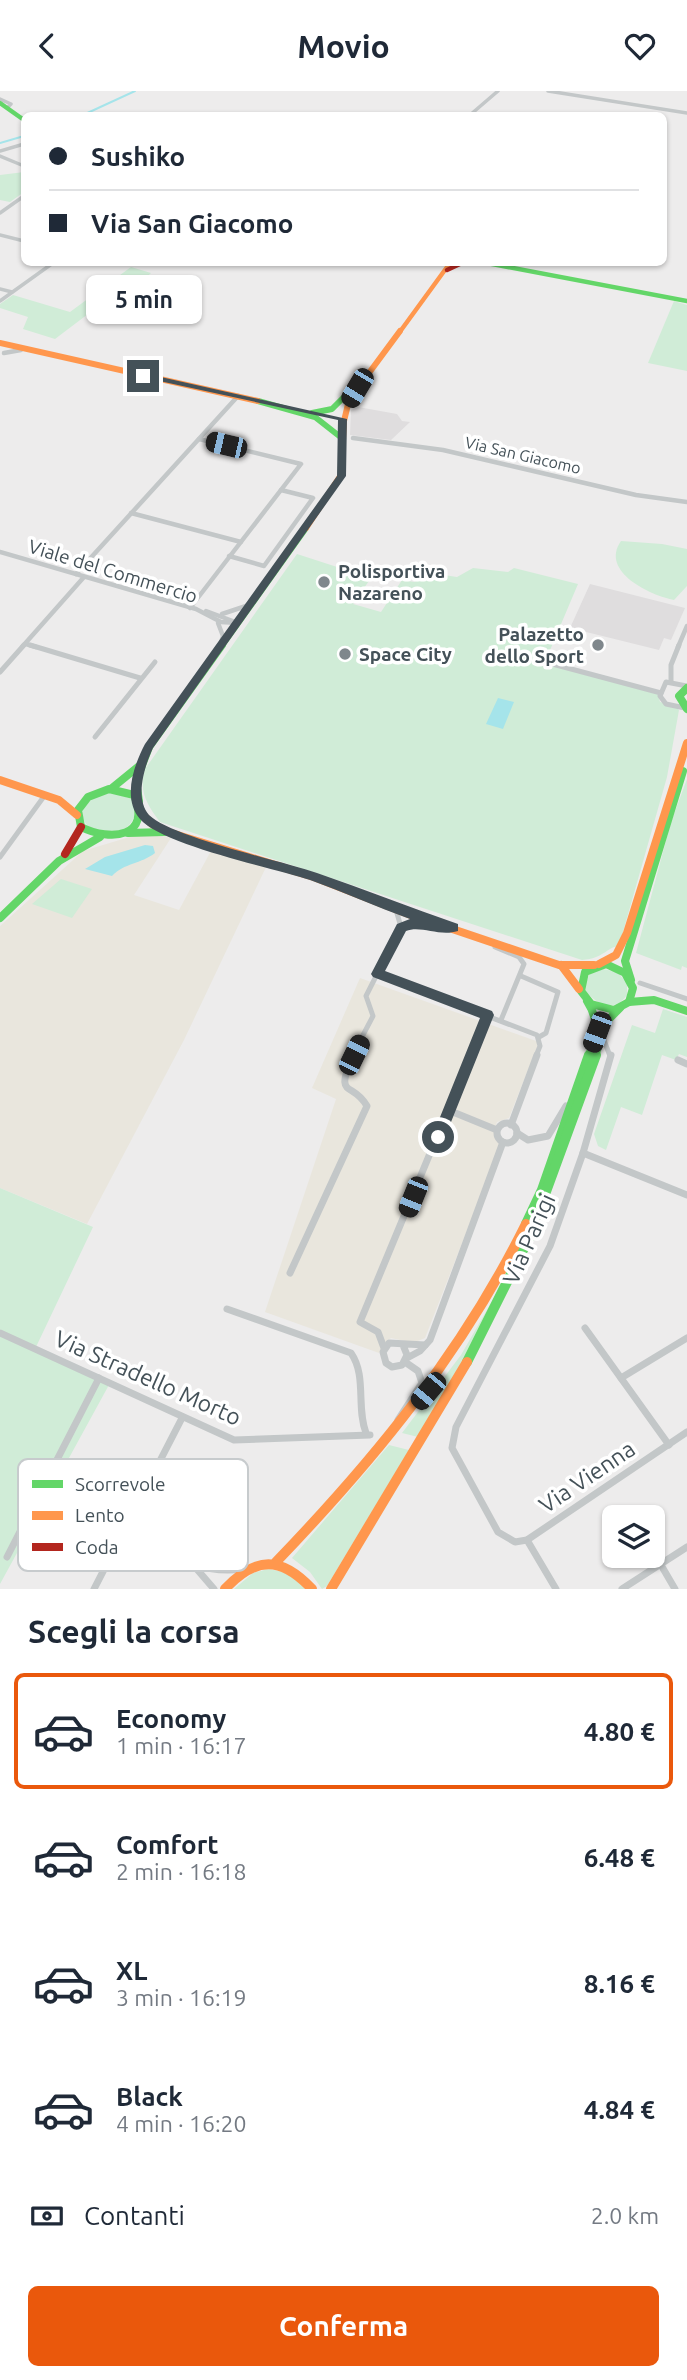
<!DOCTYPE html>
<html lang="it">
<head>
<meta charset="utf-8">
<style>
  :root { --surface:#fff; --page:#f6f6f7; --text:#1f2937; --muted:#747a83; --line:#e0e1e3; --accent:#ea580c }
  body { margin:0; font-family:Ubuntu,sans-serif; background:var(--page); color:var(--text); height:100vh; display:flex; flex-direction:column; font-size:26px; white-space:nowrap }
  * { box-sizing:border-box; margin:0 }
  p { font-size:23px; color:var(--muted) }
  .icon { flex:none; width:38px; height:38px; fill:none; stroke:currentColor; stroke-width:2; stroke-linecap:round; stroke-linejoin:round }
  .map { position:relative; height:1498px; overflow:hidden }
  .side { display:flex; flex-direction:column; background:var(--surface); flex:1 }
  .side>* { flex:none }
  .banner { position:absolute; left:21px; top:21px; width:646px; height:154px; border-radius:10px; box-shadow:0 2px 5px #0004; display:grid; align-content:center; height:154px; padding:0 28px; background:var(--surface) }
  .buttons { position:absolute; left:602px; top:1414px; display:grid; gap:14px }
  .buttons a { display:grid; place-items:center; width:63px; height:63px; border-radius:10px; background:var(--surface); box-shadow:0 2px 5px #0004; font-size:35px }
  .end { position:absolute; width:32px; height:32px; margin:-16px; border:9px solid #445158; background:#fff; box-shadow:0 0 0 4px #fff }
  .from { border-radius:50% }
  .bubble { position:absolute; height:49px; border-radius:10px; background:var(--surface); box-shadow:0 2px 5px #0004; font-size:23px; font-weight:700; line-height:49px; text-align:center }
  .car { position:absolute; width:21px; height:42px; margin:-21px -10px; border-radius:9px; box-shadow:0 0 5px 2px #0007; background:linear-gradient(#222 24%,#8ab4d8 0 40%,#222 0 76%,#8ab4d8 0 86%,#222 0) }
  .banner b { display:flex; align-items:center; gap:24px; height:66px; font-size:26px }
  .banner b+b { border-top:2px solid var(--line) }
  .banner i { width:18px; height:18px; background:var(--text) }
  ul { padding:0; list-style:none }
  li { display:flex; align-items:center; gap:21px; height:116px; margin:0 14px 10px; padding:0 14px; border:4px solid transparent; border-radius:10px }
  li div { flex:1 }
  li b { display:block; font-size:26px }
  li em { font-style:normal; font-weight:700 }
  li.active { border-color:var(--accent) }
  li>.icon { width:63px; height:63px; stroke-width:1.5 }
  h2 { padding:0 28px; font-size:32px; line-height:84px }
  .pay { display:flex; align-items:center; gap:18px; height:77px; padding:0 28px; font-size:26px }
  .pay p { margin-inline-start:auto }
  .cta { display:flex; gap:14px; margin-top:auto; padding:14px 28px }
  .cta a { flex:1; height:80px; border-radius:10px; background:var(--accent); color:#fff; font-size:28px; font-weight:700; line-height:80px; text-align:center }
  header { display:flex; justify-content:space-between; align-items:center; height:91px; padding:0 28px; background:var(--surface); font-size:32px; font-weight:700 }
  .map>svg:first-child { display:block }
</style>
</head>
<body>
<header><svg class="icon" aria-label="back" viewBox="0 0 24 24"><path d="M15 5l-7 7 7 7"/></svg>Movio<svg class="icon" aria-label="heart" viewBox="0 0 24 24"><path d="M12 20l-8-8c-3-5 5-10 8-4 3-6 11-1 8 4z"/></svg></header>
<div class="map">
<svg width="687" height="1498" viewBox="0 0 687 1498">
  <rect width="100%" height="100%" fill="#edecec"/>
  <g fill="#e9e6dd">
    <path d="M161,744L171,747L134,804L179,819L212,758L267,774L184,949L87,1133L0,1097V835L83,760L133,745Z"/>
    <path d="M360,887L539,951L509,1027L497,1031L494,1039L500,1055L425,1247L413,1252L391,1247L384,1252L379,1262L265,1221L336,1008L312,997Z"/>
  </g>
  <g fill="#dfddde">
    <path d="M358,316L397,323L402,330L410,331L391,349L350,344L351,319Z"/>
    <path d="M590,493L685,517L671,549L664,547L659,559L570,537Z"/>
  </g>
  <g fill="#d0ecd7">
    <path d="M24,81V101L10,111L0,109V84Z"/>
    <path d="M131,176L151,182L103,227L88,223L55,248L23,238L28,226L0,217V213L13,204L70,221Z"/>
    <path d="M674,210L687,214V280L648,272Z"/>
    <path d="M621,450L662,453L687,458V495L674,509C652,505 599,481 621,450Z"/>
    <path d="M297,463L371,487L353,513L381,521L402,489L414,491L437,483L457,486L473,477L508,481L514,477L578,493L545,571L658,603L660,611L674,614L679,619L667,686L619,855C605,857 605,867 582,869L160,731C147,714 138,699 145,678Z"/>
    <path d="M687,688V877L682,875L681,879L636,862L671,731Z"/>
    <path d="M112,701L134,709C145,752 76,752 83,717L94,706Z"/>
    <path d="M61,788L92,798L72,827L32,813Z"/>
    <path d="M603,878L617,881L627,892V904C614,923 594,913 584,897L590,882Z"/>
    <path d="M663,918L687,926V966L679,963L676,969L662,964L642,1024L621,1016L606,1059L598,1055L594,1043L632,934L655,942Z"/>
    <path d="M0,1097L93,1136L36,1256L110,1292L0,1493Z"/>
    <path d="M512,1175L483,1242L418,1346L402,1342L461,1264Z"/>
    <path d="M389,1354L409,1359L327,1495L322,1498L310,1481L292,1467Z"/>
    <path d="M268,1478C285,1480 294,1485 305,1498H234L253,1482Z"/>
  </g>
  <g fill="#a5e4ea">
    <path d="M498,607L514,611L503,638L486,633Z"/>
    <path d="M145,754L153,755L155,762C141,773 124,772 112,785L85,778L105,766Z"/>
  </g>
  <g fill="none" stroke-linecap="round" stroke-linejoin="round">
    <g stroke="#a5e4ea" stroke-width="2">
      <path d="M83,24L135,0"/>
      <path d="M0,52L24,45"/>
    </g>
    <g stroke="#c3c7c8" stroke-width="3.5">
      <path d="M548,0L687,22"/>
      <path d="M0,8L11,13L8,16"/>
      <path d="M470,24L498,0"/>
      <path d="M0,60L24,53"/>
      <path d="M0,65L24,75"/>
      <path d="M0,122L24,105"/>
      <path d="M0,144L24,150"/>
      <path d="M0,198L12,201"/>
      <path d="M0,210L53,172"/>
    </g>
    <g stroke="#c3c7c8" stroke-width="4.5">
      <path d="M4,262L21,259"/>
      <path d="M353,347L443,359L636,404L687,411"/>
      <path d="M131,422L241,451"/>
      <path d="M0,461L196,518L221,531L238,532"/>
      <path d="M229,465L264,475L313,407L281,399"/>
      <path d="M76,483L238,305"/>
      <path d="M190,517L301,373L199,348"/>
      <path d="M206,520L238,532"/>
      <path d="M222,523L249,514"/>
      <path d="M218,532L223,545L220,555"/>
      <path d="M26,553L36,556"/>
      <path d="M22,556L84,486"/>
      <path d="M678,556L687,535"/>
    </g>
    <g stroke="#c3c7c8" stroke-width="5">
      <path d="M30,554L140,587"/>
      <path d="M545,571L661,602"/>
      <path d="M0,581L24,554"/>
      <path d="M671,591V574L679,554"/>
      <path d="M685,617L666,613L660,605L666,591L687,595"/>
      <path d="M95,646L155,571"/>
      <path d="M0,766L45,704"/>
      <path d="M401,836L416,833L446,838"/>
      <path d="M495,856L519,866L524,873L501,929"/>
      <path d="M377,883L537,944L540,955L536,965"/>
      <path d="M521,885L558,901L546,942L539,946"/>
      <path d="M640,892L687,908"/>
      <path d="M602,944L610,965"/>
      <path d="M352,965L373,925L366,905L401,836L396,819"/>
      <path d="M471,965L488,924"/>
    </g>
    <g stroke="#c3c7c8" stroke-width="7">
      <path d="M471,964L448,1019L497,1039"/>
      <path d="M611,964L583,1062L550,1155L456,1336L452,1357L498,1441L515,1451L527,1449L687,1341"/>
      <path d="M678,969L687,973"/>
      <circle cx="507" cy="1042" r="10"/>
      <path d="M511,1034L537,964"/>
      <path d="M517,1042L528,1049L548,1045L566,1015"/>
      <path d="M583,1062L687,1104"/>
      <path d="M290,1182L367,1015C352,989 334,1009 353,964"/>
      <path d="M227,1218L351,1262C367,1285 356,1316 366,1342"/>
      <path d="M585,1237L669,1354"/>
      <path d="M0,1242L234,1349L370,1344"/>
      <path d="M403,1254L407,1264L402,1274L392,1276L386,1272L383,1261L389,1252L425,1254"/>
      <path d="M384,1257L378,1241L360,1231L448,1019"/>
      <path d="M407,1267L420,1260L430,1249L503,1051"/>
      <path d="M621,1287L687,1247"/>
      <path d="M398,1329L422,1292L418,1280L405,1271"/>
      <path d="M126,1438C163,1458 198,1485 242,1478"/>
      <path d="M527,1449L556,1498"/>
      <path d="M7,1466L99,1287"/>
      <path d="M661,1474L675,1498"/>
      <path d="M195,1476L214,1498"/>
      <path d="M94,1498L182,1327"/>
      <path d="M622,1498L687,1456"/>
    </g>
    <g stroke="#63d668" stroke-width="4.5">
      <path d="M0,12L24,29"/>
      <path d="M487,172L687,210"/>
    </g>
    <g stroke="#63d668" stroke-width="6">
      <path d="M258,310L315,326L343,348"/>
      <path d="M312,322L332,318L350,300"/>
      <path d="M221,556L306,437"/>
    </g>
    <g stroke="#63d668" stroke-width="8">
      <path d="M687,597L679,605L687,618"/>
      <path d="M112,697L139,675"/>
      <path d="M109,698L134,704C152,746 111,751 81,736L78,719L88,706Z"/>
      <path d="M139,710L136,690L149,656L222,554"/>
      <path d="M128,742L164,741"/>
      <path d="M0,827L59,770L100,746"/>
      <path d="M606,873L625,882L633,897L629,911L614,919L591,913L581,900L585,881Z"/>
      <path d="M631,889L625,870L683,680"/>
      <path d="M587,910C600,930 596,944 589,965"/>
      <path d="M629,911L654,909L687,920"/>
      <path d="M595,965L607,930L620,917"/>
    </g>
    <g stroke="#63d668" stroke-width="10">
      <path d="M526,1133L542,1099L589,964"/>
      <path d="M467,1271L529,1147L596,964"/>
    </g>
    <path stroke="#ff974d" stroke-width="4.5" d="M399,242L450,172"/>
    <g stroke="#ff974d" stroke-width="6">
      <path d="M0,252L258,310"/>
      <path d="M306,437L341,384L344,330L349,309L400,240"/>
    </g>
    <g stroke="#ff974d" stroke-width="8">
      <path d="M0,689L59,709L77,724"/>
      <path d="M141,722L152,733L171,742L314,786L411,824L559,874H594"/>
      <path d="M599,873L616,864L627,842L687,652"/>
      <path d="M561,874L579,898"/>
    </g>
    <g stroke="#ff974d" stroke-width="10">
      <path d="M276,1471C375,1368 462,1262 526,1133"/>
      <path d="M225,1498C256,1465 281,1465 312,1498"/>
      <path d="M331,1498L467,1271"/>
    </g>
    <path stroke="#b3261e" stroke-width="4.5" d="M447,179L462,172"/>
    <path stroke="#b3261e" stroke-width="8" d="M65,763L81,736"/>
  </g>
  <path fill="#445158" d="M143,282L347,328L346,385L153,657C145,674 134,707 149,724C171,746 282,770 317,782C364,798 411,817 458,833V840C439,846 421,834 406,840L385,880L492,920L494,924L443,1051H434L432,1046L480,927L373,886L371,883L397,833L410,828C376,816 344,801 310,789C273,777 162,754 140,728C122,707 134,674 145,653L337,385L338,329L141,286Z"/>
  <g fill="#7f878c" stroke="#fff" stroke-width="2.5">
    <circle cx="324" cy="491" r="7"/>
    <circle cx="598" cy="554" r="7"/>
    <circle cx="345" cy="563" r="7"/>
  </g>
  <g text-anchor="middle" stroke-width="7" stroke-linejoin="round" paint-order="stroke">
    <g font-size="16" fill="#445158" stroke="#fff">
      <text transform="translate(523 364) rotate(13)" y="6">Via San Giacomo</text>
    </g>
    <g font-size="19" fill="#445158" stroke="#fff">
      <text transform="translate(113 480) rotate(17)" y="7">Viale del Commercio</text>
    </g>
    <g font-size="19" font-weight="bold" fill="#445158" stroke="#fff" text-anchor="start">
      <text x="338" y="487">Polisportiva<tspan x="338" dy="22">Nazareno</tspan></text>
      <text x="584" y="550" text-anchor="end">Palazetto<tspan x="584" dy="22">dello Sport</tspan></text>
      <text x="359" y="570">Space City</text>
    </g>
    <g font-size="23" fill="#445158" stroke="#fff">
      <text transform="translate(529 1148) rotate(-66)" y="8">Via Parigi</text>
      <text transform="translate(148 1287) rotate(24)" y="8">Via Stradello Morto</text>
      <text transform="translate(587 1386) rotate(-34)" y="8">Via Vienna</text>
    </g>
  </g>
  <rect x="18" y="1368" width="230" height="112" rx="10" fill="#fff" stroke="#c7cbcd" stroke-width="2"/>
  <rect x="32" y="1389" width="31" height="8" fill="#63d668"/>
  <rect x="32" y="1420" width="31" height="9" fill="#ff974d"/>
  <rect x="32" y="1452" width="31" height="8" fill="#b3261e"/>
  <g font-size="19" fill="#445158">
    <text x="75" y="1400">Scorrevole</text>
    <text x="75" y="1431">Lento</text>
    <text x="75" y="1463">Coda</text>
  </g>
</svg>
<div class="buttons">
<a><svg class="icon" aria-label="layers" viewBox="0 0 24 24"><path d="M12 4l9 5-9 5-9-5zM3 14l9 5 9-5"/></svg></a>
</div>
<i class="end from" style="left:438px;top:1046px"></i>
<i class="end" style="left:143px;top:285px"></i>
<div class="bubble" style="left:86px;top:184px;width:116px">5 min</div>
<i class="car" style="left:357px;top:297px;rotate:211deg"></i>
<i class="car" style="left:226px;top:354px;rotate:283deg"></i>
<i class="car" style="left:597px;top:941px;rotate:200deg"></i>
<i class="car" style="left:354px;top:964px;rotate:26deg"></i>
<i class="car" style="left:413px;top:1106px;rotate:202deg"></i>
<i class="car" style="left:428px;top:1300px;rotate:220deg"></i>
<div class="banner">
<b><i class="from"></i>Sushiko</b>
<b><i></i>Via San Giacomo</b>
</div>
</div>
<section class="side">
<h2>Scegli la corsa</h2>
<ul>
<li class="active"><svg class="icon" aria-label="car" viewBox="0 0 24 24"><path d="M5 17H2v-5l4-1 3-4h7l3 4 3 1v5h-3M9 17h6M6 11h13"/><circle cx="7" cy="17" r="2"/><circle cx="17" cy="17" r="2"/></svg><div><b>Economy</b><p>1 min · 16:17</p></div><em>4.80 €</em></li>
<li><svg class="icon" aria-label="car" viewBox="0 0 24 24"><path d="M5 17H2v-5l4-1 3-4h7l3 4 3 1v5h-3M9 17h6M6 11h13"/><circle cx="7" cy="17" r="2"/><circle cx="17" cy="17" r="2"/></svg><div><b>Comfort</b><p>2 min · 16:18</p></div><em>6.48 €</em></li>
<li><svg class="icon" aria-label="car" viewBox="0 0 24 24"><path d="M5 17H2v-5l4-1 3-4h7l3 4 3 1v5h-3M9 17h6M6 11h13"/><circle cx="7" cy="17" r="2"/><circle cx="17" cy="17" r="2"/></svg><div><b>XL</b><p>3 min · 16:19</p></div><em>8.16 €</em></li>
<li><svg class="icon" aria-label="car" viewBox="0 0 24 24"><path d="M5 17H2v-5l4-1 3-4h7l3 4 3 1v5h-3M9 17h6M6 11h13"/><circle cx="7" cy="17" r="2"/><circle cx="17" cy="17" r="2"/></svg><div><b>Black</b><p>4 min · 16:20</p></div><em>4.84 €</em></li>
</ul>
<div class="pay"><svg class="icon" aria-label="cash" viewBox="0 0 24 24"><path d="M3 7h18v10H3z"/><circle cx="12" cy="12" r="2"/></svg>Contanti<p>2.0 km</p></div>
<div class="cta"><a>Conferma</a></div>
</section>
</body>
</html>
